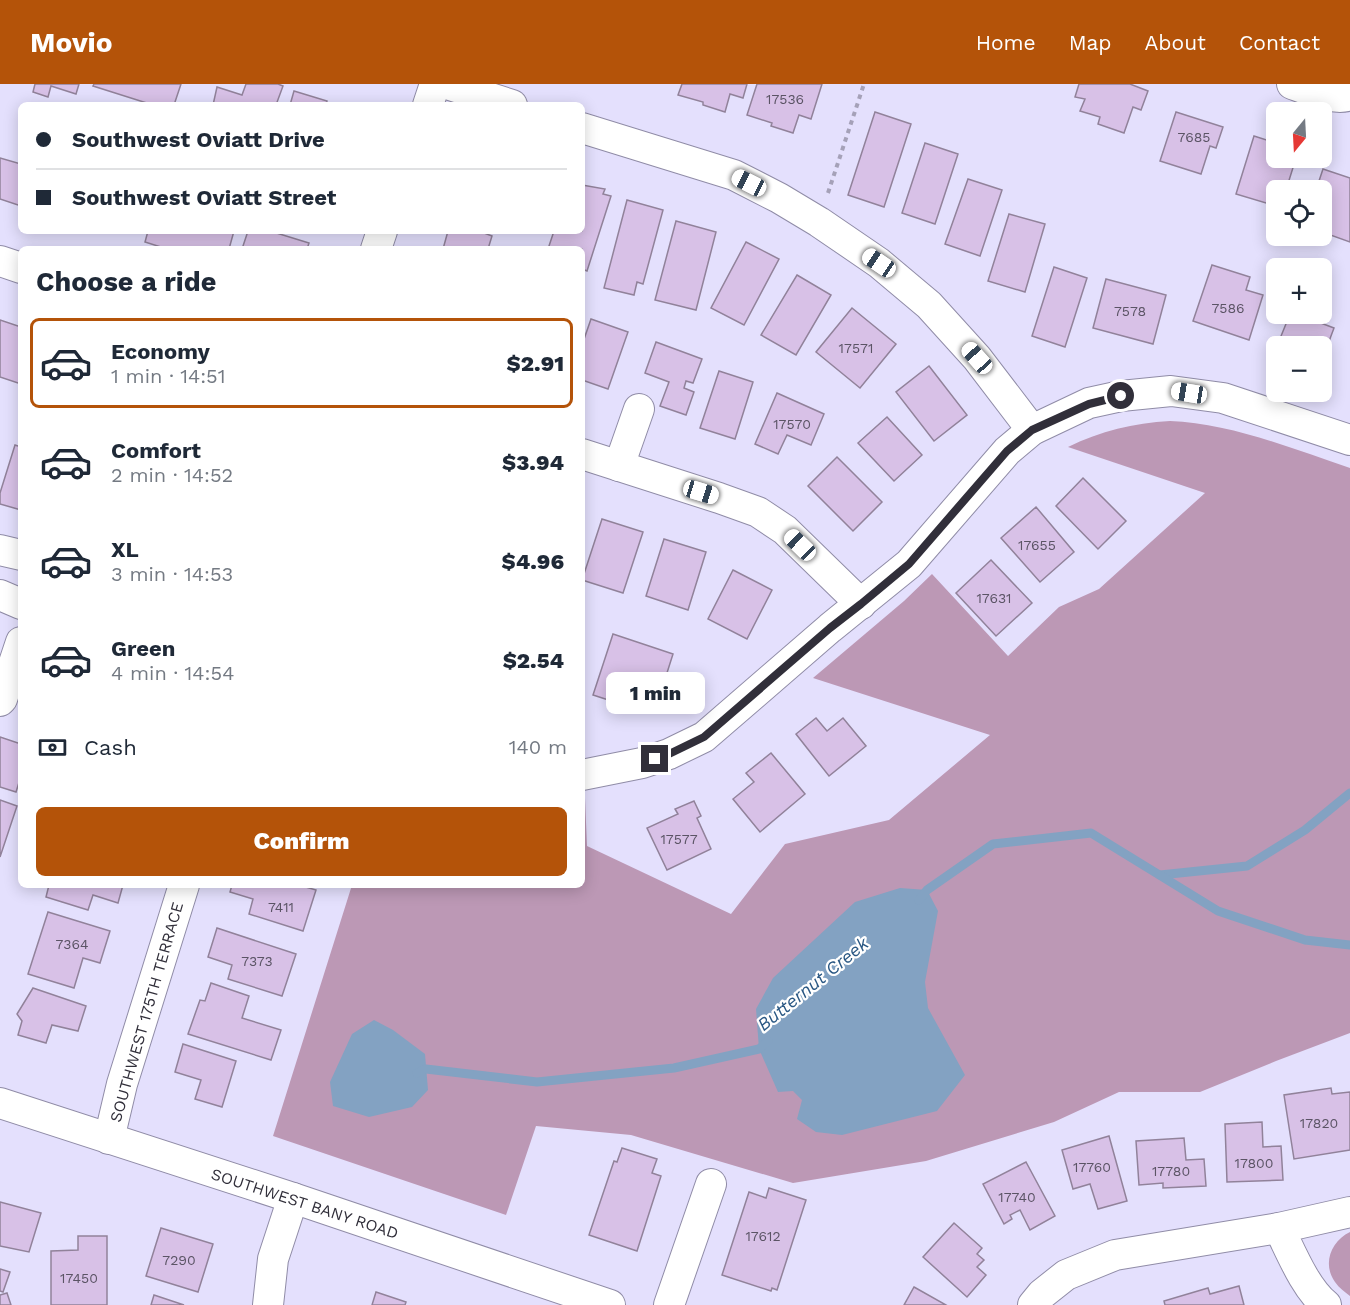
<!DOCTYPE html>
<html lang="en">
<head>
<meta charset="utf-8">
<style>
  :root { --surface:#fff; --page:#f6f6f7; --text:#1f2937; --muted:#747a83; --line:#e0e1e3; --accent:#b45309 }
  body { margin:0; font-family:"Work Sans",sans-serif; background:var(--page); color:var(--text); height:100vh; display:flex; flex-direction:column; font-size:22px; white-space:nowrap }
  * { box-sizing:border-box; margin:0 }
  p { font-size:20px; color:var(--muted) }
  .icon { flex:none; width:33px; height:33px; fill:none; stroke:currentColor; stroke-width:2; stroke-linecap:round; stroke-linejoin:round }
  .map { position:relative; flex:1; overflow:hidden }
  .details { position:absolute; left:18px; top:162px; width:567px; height:642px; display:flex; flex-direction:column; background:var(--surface); border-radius:9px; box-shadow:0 3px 15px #0003 }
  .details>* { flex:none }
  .guide { position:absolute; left:18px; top:18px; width:567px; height:132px; border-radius:9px; box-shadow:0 3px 15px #0003; display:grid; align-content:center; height:132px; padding:0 18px; background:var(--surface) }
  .needle { width:39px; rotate:198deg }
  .controls { position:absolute; left:1266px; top:18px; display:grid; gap:12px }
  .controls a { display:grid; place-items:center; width:66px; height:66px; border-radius:9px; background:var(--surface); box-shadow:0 3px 15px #0003; font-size:30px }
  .end { position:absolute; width:27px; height:27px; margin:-14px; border:8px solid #312f3a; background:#fff; box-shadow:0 0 0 3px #fff }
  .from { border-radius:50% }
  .bubble { position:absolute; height:42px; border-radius:9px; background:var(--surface); box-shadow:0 3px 15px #0003; font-size:20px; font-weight:800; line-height:42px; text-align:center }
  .car { position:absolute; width:18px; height:36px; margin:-18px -9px; border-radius:8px; box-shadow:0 0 4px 2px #0007; background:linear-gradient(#fff 24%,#345 0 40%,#fff 0 76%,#345 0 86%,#fff 0) }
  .guide b { display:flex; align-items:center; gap:21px; height:57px; font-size:22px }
  .guide b+b { border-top:2px solid var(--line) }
  .guide i { width:15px; height:15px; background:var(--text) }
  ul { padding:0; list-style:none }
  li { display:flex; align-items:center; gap:18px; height:90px; margin:0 12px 9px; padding:0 6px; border:3px solid transparent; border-radius:9px }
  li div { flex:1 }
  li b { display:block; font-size:22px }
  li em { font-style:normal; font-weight:800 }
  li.selected { border-color:var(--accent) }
  li>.icon { width:54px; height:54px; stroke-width:1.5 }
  h2 { padding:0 18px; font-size:27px; line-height:72px }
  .pay { display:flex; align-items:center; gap:15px; height:66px; padding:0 18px; font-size:22px }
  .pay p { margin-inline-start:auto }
  .action { display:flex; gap:12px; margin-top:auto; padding:12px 18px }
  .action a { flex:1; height:69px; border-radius:9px; background:var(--accent); color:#fff; font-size:24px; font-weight:800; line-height:69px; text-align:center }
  header { display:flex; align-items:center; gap:36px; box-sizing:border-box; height:84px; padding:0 30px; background:var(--accent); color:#fff }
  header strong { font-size:28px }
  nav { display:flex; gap:33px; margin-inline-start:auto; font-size:21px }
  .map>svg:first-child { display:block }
</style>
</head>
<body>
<header>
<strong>Movio</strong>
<nav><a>Home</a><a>Map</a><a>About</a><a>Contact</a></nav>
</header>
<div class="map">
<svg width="1350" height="1221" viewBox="0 0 1350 1221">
  <rect width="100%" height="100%" fill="#e4e0fd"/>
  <g fill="#bc98b5">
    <path d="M1170,337C1230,339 1293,365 1350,384V949L1276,977L1200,1008H1119L1054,1038L926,1077L793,1099L631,1051L536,1042L506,1131L273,1052L352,801H582V714H585L587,762L731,830L785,760L889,736L990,651L813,594L904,517L932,490L1008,572L1059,523L1099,505L1205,409L1068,363C1101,347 1133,339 1170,337Z"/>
    <path d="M1350,1148V1212C1345,1208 1339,1204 1335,1198C1322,1180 1331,1157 1350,1148Z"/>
  </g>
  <g fill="#83a2c2">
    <path d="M900,804L927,806L938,827L925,898L928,924L965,991L937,1027L842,1051L816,1048L797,1035L802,1016L793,1007L778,1008L759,965L756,925L773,894L855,818Z"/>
    <path d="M374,936L393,946L425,970L428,1006L412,1023L369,1033L333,1022L330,998L352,950Z"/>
  </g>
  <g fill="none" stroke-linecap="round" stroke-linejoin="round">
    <g stroke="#83a2c2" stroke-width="9">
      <path d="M1160,791L1247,782L1305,746L1350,709"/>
      <path d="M919,816L927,806L993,760L1091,749L1218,827L1305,856L1350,861"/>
      <path d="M417,989L426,985L537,998L674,984L759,965L768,957"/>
    </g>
  </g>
  <g fill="#d8c1e7" stroke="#91829a" stroke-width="1.5">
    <path d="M35,0H79L76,10L51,2L48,13L33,8Z"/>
    <path d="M94,0H181L174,21H153L93,2Z"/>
    <path d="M246,0H278L283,2L276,21H213L217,3L242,11Z"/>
    <path d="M682,0H747L743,14L730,10L725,28L703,21V18L678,11Z"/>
    <path d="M757,0H822L811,35L799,31L793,49L771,42L772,39L747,31Z"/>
    <path d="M1079,0H1130L1148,7L1141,26L1133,23L1124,49L1098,40L1100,33L1080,27L1085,15L1075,13Z"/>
    <path d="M294,7L327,17L326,21H290Z"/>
    <path d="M875,28L911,40L884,123L848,111Z"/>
    <path d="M1176,28L1223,43L1216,64L1210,62L1201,90L1160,77Z"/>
    <path d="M1254,52L1276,59V74H1296L1286,106H1276V122L1236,110Z"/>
    <path d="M925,59L958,70L935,140L902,129Z"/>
    <path d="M0,74L21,80V122L0,115Z"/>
    <path d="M1323,85L1350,94V158L1322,148V106H1316Z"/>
    <path d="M968,95L1002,106L980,172L945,160Z"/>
    <path d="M582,101L605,105L603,110L611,112L587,187L582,185V165H548L554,147H582Z"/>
    <path d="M627,116L663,126L643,200L637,198L634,211L604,204Z"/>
    <path d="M1009,130L1045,140L1025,208L988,197Z"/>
    <path d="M676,137L716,148L696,226L655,216Z"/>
    <path d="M148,147H234L229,165H167L145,158Z"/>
    <path d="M248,147H270L309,159L307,165H242Z"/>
    <path d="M448,147H479L492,152L488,165H443Z"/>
    <path d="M746,158L779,175L744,241L711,224Z"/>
    <path d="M1212,181L1250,193L1246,206L1263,211L1249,256L1193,237Z"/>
    <path d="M1054,183L1087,194L1065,263L1032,252Z"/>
    <path d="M797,191L831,211L796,271L761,251Z"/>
    <path d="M1106,195L1166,211L1153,260L1093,244Z"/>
    <path d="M852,224L896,260L860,304L816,268Z"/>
    <path d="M1290,230H1297L1334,244L1322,276V262H1277Z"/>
    <path d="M591,235L628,248L608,305L582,296V261Z"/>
    <path d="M0,236L21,243V300L0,293Z"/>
    <path d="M656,258L702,275L693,299L686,297L684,304L694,308L686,331L660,322L669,298L645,289Z"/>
    <path d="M929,282L967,331L934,357L896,308Z"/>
    <path d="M719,287L753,298L735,355L700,344Z"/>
    <path d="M777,309L824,330L811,361L787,351L778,370L755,360Z"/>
    <path d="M887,333L922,371L894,397L858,359Z"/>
    <path d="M15,361L21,363V426L0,420V409Z"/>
    <path d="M837,373L882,418L853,447L808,402Z"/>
    <path d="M1083,394L1126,437L1098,465L1056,422Z"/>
    <path d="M1036,423L1074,468L1040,498L1001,454Z"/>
    <path d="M602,435L643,448L623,509L582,496Z"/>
    <path d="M664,455L706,468L688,526L646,512Z"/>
    <path d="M991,476L1032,519L996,552L956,509Z"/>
    <path d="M733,486L772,506L747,555L708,535Z"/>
    <path d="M613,550L673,570L659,614L629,604L624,621L593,611Z"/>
    <path d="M816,634L827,647L843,634L866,662L829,692L796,650Z"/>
    <path d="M0,653L21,660V692L16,708L0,703Z"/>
    <path d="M771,669L805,710L760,748L733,715L754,698L746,689Z"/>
    <path d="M0,716L17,722L0,773Z"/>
    <path d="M694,717L701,732L697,734L711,765L667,786L647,744L678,730L675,725Z"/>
    <path d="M49,801H123L118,819L93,811L88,826L46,813Z"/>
    <path d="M232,801H299L316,806L303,847L249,830L253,815L230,808Z"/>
    <path d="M48,828L110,847L100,879L83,874L74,904L28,890Z"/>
    <path d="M217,844L296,870L282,912L228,895L232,881L208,873Z"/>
    <path d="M211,899L249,912L242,934L281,946L271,976L188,950L200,916L205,917Z"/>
    <path d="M33,904L86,922L78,947L52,941L46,959L18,951L22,937L17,930Z"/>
    <path d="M183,960L236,977L222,1023L195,1015L201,996L175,988Z"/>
    <path d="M1331,1004L1332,1010L1350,1008V1066L1294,1075L1284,1011Z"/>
    <path d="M1262,1038L1263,1063L1281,1062L1283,1096L1227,1098L1225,1040Z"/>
    <path d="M1109,1052L1127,1117L1098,1125L1090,1100L1073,1105L1062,1066Z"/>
    <path d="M1184,1054L1186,1076L1204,1075L1206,1102L1163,1104V1099L1139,1101L1136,1057Z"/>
    <path d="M622,1064L657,1075L652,1089L661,1092L637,1167L589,1151L614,1077L617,1078Z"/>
    <path d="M1026,1078L1055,1132L1030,1146L1020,1126L1010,1131L1012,1135L1004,1140L983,1100Z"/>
    <path d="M769,1104L806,1116L777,1206L772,1204L771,1207L722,1191L749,1108L766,1114Z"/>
    <path d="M0,1118L41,1129L29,1168L0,1162Z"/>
    <path d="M954,1139L982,1164L977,1170L984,1176L977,1183L986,1191L967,1213L923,1173Z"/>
    <path d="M161,1144L213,1160L198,1208L146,1192Z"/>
    <path d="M78,1152H107V1221H51V1167L78,1166Z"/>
    <path d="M0,1185L10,1188L3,1208L0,1207Z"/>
    <path d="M1239,1202L1244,1221H1165L1164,1217L1208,1204L1210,1210Z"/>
    <path d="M914,1203L946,1221H904Z"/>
    <path d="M376,1208L406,1218L405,1221H372Z"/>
    <path d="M7,1209L11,1221H0V1211Z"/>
    <path d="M154,1211L184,1221H151Z"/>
  </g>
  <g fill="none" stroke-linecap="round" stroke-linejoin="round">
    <defs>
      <g id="minor">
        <path d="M447,0L512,21"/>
        <path d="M1292,0C1306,5 1337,18 1350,11"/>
        <path d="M428,21L435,0"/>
        <path d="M582,44L734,91L779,114L819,138L879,179L929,221L977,274L1032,346"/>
        <path d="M376,165L382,147"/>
        <path d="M0,177L21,184"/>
        <path d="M582,370L719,414L758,428L785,446L861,520"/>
        <path d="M619,382L639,325"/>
        <path d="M0,466L21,471"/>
        <path d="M0,511L21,520"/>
        <path d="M0,617L2,615L21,558"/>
        <path d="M582,691L642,679L669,670L704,653L830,544L909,480L1007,367L1032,346L1089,319L1121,312L1171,307L1223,314L1350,356"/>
        <path d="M0,1019L293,1114L610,1221"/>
        <path d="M109,1055L122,1000L184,801"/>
        <path d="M268,1221L273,1175L293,1114"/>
        <path d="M669,1221L711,1100"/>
        <path d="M1033,1221L1042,1210L1066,1191L1115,1171L1279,1144"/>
        <path d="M1326,1221C1305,1204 1291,1168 1279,1144L1350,1128"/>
      </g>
    </defs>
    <use href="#minor" stroke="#908ca7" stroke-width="32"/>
    <path stroke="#a5a1b8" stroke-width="4" stroke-dasharray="4.5 4.5" stroke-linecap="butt" d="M828,109L864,0"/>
    <use href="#minor" stroke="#fff" stroke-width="30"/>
  </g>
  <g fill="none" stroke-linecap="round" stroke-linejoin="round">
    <path stroke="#312f3a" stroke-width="8" d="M655,675L669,670L704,653L830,544L861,520L909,480L1007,367L1032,346L1089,320L1121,312"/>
  </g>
  <g text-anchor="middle" stroke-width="4.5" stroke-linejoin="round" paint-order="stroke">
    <g font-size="14" fill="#5b5465">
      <text x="785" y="20">17536</text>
      <text x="1194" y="58">7685</text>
      <text x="1228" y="229">7586</text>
      <text x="1130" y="232">7578</text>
      <text x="856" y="269">17571</text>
      <text x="792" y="345">17570</text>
      <text x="1037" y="466">17655</text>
      <text x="994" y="519">17631</text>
      <text x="679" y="760">17577</text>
      <text x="281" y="828">7411</text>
      <text x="72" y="865">7364</text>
      <text x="257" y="882">7373</text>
      <text x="1319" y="1044">17820</text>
      <text x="1254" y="1084">17800</text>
      <text x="1092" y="1088">17760</text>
      <text x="1171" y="1092">17780</text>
      <text x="1017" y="1118">17740</text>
      <text x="763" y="1157">17612</text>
      <text x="179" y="1181">7290</text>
      <text x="79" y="1199">17450</text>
    </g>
    <g font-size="16" fill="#312f3a" stroke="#fff">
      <text transform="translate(146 928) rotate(-74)" y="6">SOUTHWEST 175TH TERRACE</text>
      <text transform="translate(305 1119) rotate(18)" y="6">SOUTHWEST BANY ROAD</text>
    </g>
    <g font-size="18" font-style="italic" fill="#2a5884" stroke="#fff">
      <text transform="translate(813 900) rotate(-39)" y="6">Butternut Creek</text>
    </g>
  </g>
</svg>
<div class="controls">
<a><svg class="needle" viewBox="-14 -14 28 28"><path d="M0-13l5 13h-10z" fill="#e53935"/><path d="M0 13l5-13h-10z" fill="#747a83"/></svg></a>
<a><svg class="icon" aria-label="locate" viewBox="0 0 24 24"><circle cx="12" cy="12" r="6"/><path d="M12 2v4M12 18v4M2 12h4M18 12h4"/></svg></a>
<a>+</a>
<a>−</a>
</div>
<i class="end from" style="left:1121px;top:312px"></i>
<i class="end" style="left:655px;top:675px"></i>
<div class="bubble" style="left:606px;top:588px;width:99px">1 min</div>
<i class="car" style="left:749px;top:99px;rotate:297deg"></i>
<i class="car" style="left:879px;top:179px;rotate:304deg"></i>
<i class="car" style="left:977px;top:274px;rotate:318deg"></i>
<i class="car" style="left:1189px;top:309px;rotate:279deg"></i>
<i class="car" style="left:701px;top:408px;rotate:107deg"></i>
<i class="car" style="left:800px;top:461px;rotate:314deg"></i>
<div class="guide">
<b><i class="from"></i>Southwest Oviatt Drive</b>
<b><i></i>Southwest Oviatt Street</b>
</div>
<section class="details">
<h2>Choose a ride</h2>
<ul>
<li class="selected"><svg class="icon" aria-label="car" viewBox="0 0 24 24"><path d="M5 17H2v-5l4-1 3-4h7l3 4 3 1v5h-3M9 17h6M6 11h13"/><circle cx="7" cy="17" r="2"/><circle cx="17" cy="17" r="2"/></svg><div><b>Economy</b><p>1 min · 14:51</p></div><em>$2.91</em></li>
<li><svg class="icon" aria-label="car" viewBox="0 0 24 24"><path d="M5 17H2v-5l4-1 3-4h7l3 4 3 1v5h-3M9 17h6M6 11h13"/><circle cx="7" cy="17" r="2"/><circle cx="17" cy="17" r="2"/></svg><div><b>Comfort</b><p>2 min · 14:52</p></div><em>$3.94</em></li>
<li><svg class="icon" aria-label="car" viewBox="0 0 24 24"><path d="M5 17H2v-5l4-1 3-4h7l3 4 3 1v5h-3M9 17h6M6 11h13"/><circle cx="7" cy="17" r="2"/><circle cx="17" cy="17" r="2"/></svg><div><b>XL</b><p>3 min · 14:53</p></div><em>$4.96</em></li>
<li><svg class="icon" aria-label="car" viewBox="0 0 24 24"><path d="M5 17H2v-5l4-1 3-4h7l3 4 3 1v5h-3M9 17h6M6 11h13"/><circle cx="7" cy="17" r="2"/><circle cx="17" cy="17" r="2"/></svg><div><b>Green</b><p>4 min · 14:54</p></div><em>$2.54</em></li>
</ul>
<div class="pay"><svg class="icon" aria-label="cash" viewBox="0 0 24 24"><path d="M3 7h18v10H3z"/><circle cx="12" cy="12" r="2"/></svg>Cash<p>140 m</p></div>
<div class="action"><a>Confirm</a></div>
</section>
</div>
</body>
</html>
